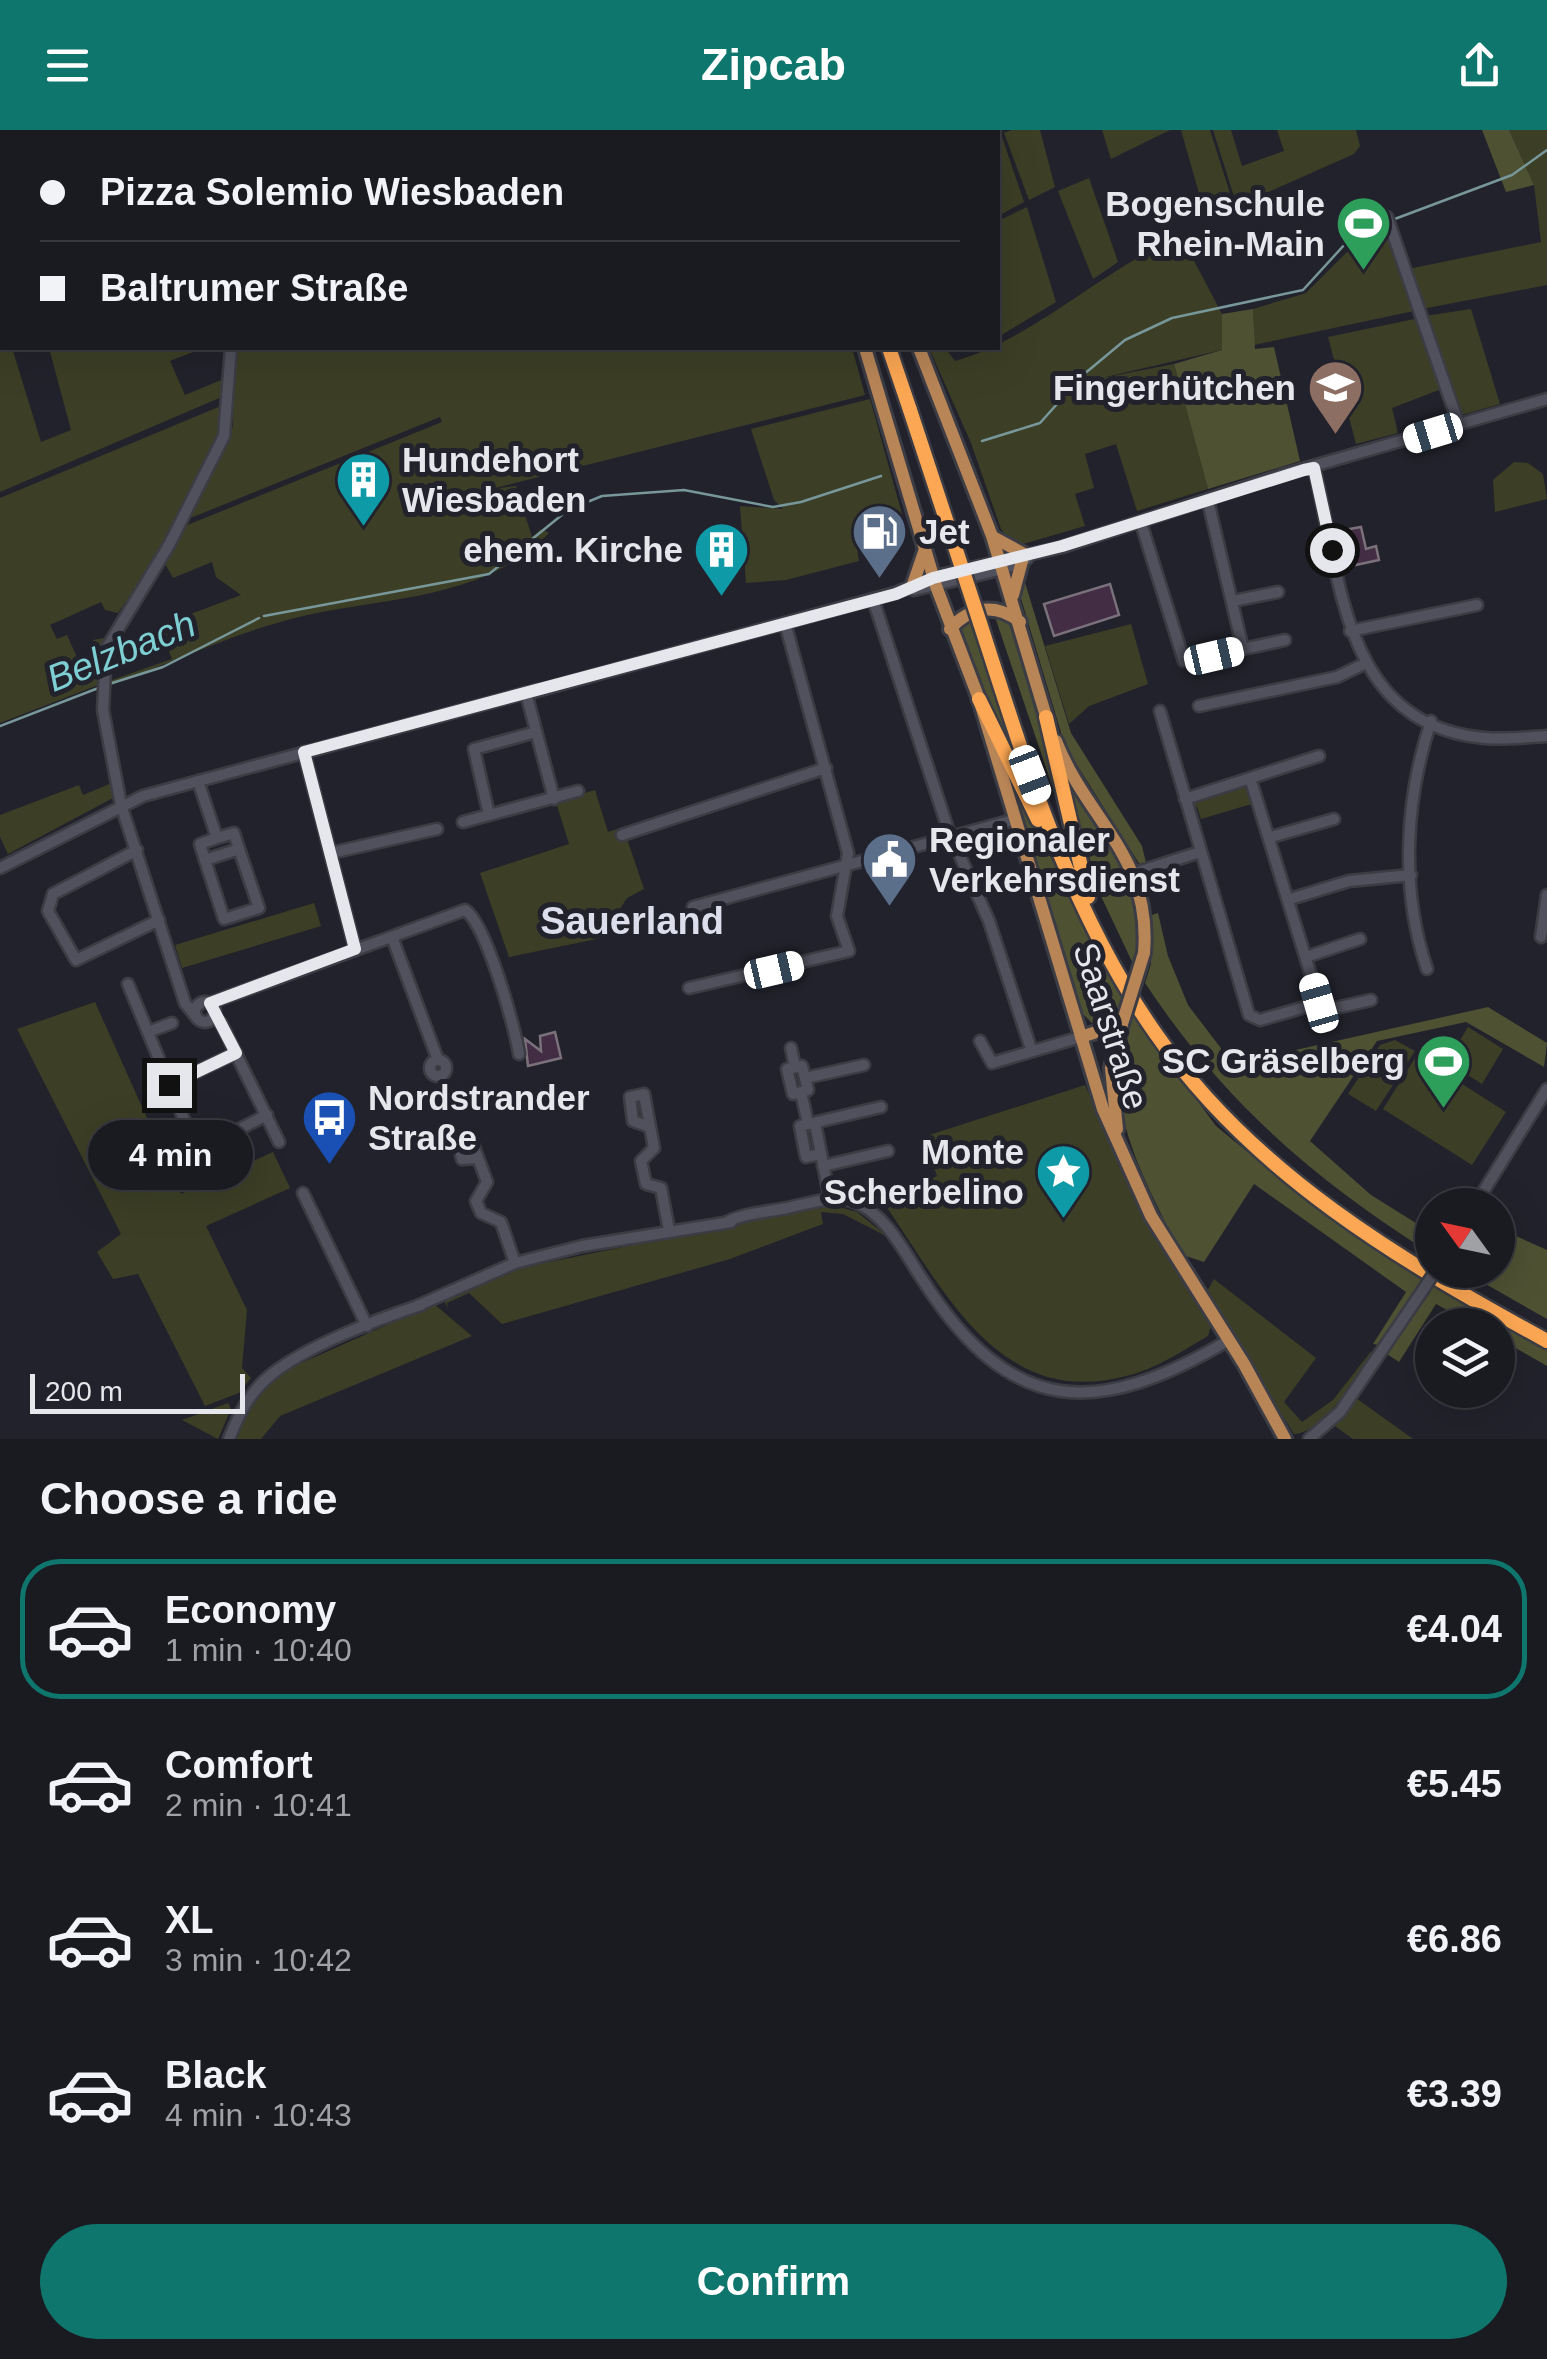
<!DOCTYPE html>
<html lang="en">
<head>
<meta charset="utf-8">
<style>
  :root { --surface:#1a1a21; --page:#27272e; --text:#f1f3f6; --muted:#9fa1a5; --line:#38383f; --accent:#0f766e }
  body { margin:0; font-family:Helvetica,sans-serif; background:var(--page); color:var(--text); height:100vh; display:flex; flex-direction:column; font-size:38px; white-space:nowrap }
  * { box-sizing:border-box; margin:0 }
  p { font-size:32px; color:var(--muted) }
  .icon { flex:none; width:55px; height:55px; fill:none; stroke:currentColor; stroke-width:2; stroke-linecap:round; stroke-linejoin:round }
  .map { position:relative; height:1309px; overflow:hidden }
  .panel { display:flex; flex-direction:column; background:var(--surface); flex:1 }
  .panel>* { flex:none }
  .banner { position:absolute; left:0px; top:0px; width:1000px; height:220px; box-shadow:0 10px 40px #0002,0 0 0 2px var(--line); display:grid; align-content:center; height:220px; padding:0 40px; background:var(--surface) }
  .needle { width:65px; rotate:303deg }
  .buttons { position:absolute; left:1415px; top:1058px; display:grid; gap:20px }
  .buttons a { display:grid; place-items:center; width:100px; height:100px; border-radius:50%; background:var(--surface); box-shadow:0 10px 40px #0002,0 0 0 2px var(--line); font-size:50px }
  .scale { position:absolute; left:30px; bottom:25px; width:215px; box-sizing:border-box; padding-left:10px; border:5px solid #e6e6ed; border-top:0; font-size:28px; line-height:35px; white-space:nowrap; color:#e6e6ed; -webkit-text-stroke:8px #22222c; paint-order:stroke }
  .end { position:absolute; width:45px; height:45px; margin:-22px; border:12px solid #e6e6ed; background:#111; box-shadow:0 0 0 5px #111 }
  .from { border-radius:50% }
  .bubble { position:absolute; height:70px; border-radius:35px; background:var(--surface); box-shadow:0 10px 40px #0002,0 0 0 2px var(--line); font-size:32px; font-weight:800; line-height:70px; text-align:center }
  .car { position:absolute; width:30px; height:60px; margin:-30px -15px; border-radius:12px; box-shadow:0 0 8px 2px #0007; background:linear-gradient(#fff 24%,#345 0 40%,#fff 0 76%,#345 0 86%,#fff 0) }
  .banner b { display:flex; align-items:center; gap:35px; height:95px; font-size:38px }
  .banner b+b { border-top:2px solid var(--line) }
  .banner i { width:25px; height:25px; background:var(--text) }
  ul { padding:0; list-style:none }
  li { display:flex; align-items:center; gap:30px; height:140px; margin:0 20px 15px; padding:0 20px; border:5px solid transparent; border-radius:40px }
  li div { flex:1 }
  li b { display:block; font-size:38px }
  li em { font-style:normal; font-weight:800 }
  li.on { border-color:var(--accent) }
  li>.icon { width:90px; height:90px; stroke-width:1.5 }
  h2 { padding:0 40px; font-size:45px; line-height:120px }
  .cta { display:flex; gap:20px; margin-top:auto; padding:20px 40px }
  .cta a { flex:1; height:115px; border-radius:60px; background:var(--accent); color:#fff; font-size:40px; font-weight:800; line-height:115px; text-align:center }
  header { display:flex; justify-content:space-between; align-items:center; height:130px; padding:0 40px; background:var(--accent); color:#fff; font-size:45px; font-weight:800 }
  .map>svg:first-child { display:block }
</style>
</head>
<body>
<header><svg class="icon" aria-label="menu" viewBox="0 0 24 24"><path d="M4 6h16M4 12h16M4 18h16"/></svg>Zipcab<svg class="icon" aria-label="share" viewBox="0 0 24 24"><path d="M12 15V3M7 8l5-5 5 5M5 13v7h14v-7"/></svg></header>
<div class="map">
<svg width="1547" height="1309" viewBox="0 0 1547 1309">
  <rect width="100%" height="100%" fill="#22222c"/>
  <g fill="#3c3f25">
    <path d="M1012,0H1040L1055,57L1029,70L1004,3Z"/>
    <path d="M1102,0H1170L1111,29Z"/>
    <path d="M1181,0H1210L1234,76L1206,88Z"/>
    <path d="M1213,0H1231L1242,36L1284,21L1277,0H1356L1360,16L1354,24L1237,76Z"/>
    <path d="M1509,0H1547V155L1422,179L1408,139L1541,112L1534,55Z"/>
    <path d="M1002,7L1024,72L998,86V9Z"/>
    <path d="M1089,48L1118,132L1093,149L1058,61Z"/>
    <path d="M1027,77L1056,172L998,207V91Z"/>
    <path d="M1388,99L1414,181L1254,215L1253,179L1306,163L1346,123Z"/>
    <path d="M1181,106L1222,184V220L1097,249L1174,234L1208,359L1137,381L1116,314L1085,324L1094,358L1075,364L1085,396L1023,414L1012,412L1001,399L971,313L929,218H945L955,231C1034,209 1102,139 1181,106Z"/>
    <path d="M1471,179L1500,274L1458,286L1425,186Z"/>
    <path d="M1419,188L1444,258L1392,278L1398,303L1356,314L1328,207Z"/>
    <path d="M12,218L41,312L71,300L49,218H203L170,231L185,265L226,248L224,266L0,362V222Z"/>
    <path d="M234,218H852L865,265L491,359L516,356L532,407L541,399L549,403C483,472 382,466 295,488C232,504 170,533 109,556V551L172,529L159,496L241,465L216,447L212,432L173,448L164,432L180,398L442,292L440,287L193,387L188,385L233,297Z"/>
    <path d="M870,269L904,391L855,404L859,431L786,450L746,453L740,376L783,379L774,370L751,299Z"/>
    <path d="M221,276C226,326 149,439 118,483L105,480L101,472L50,495L57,509L67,505L80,534L96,528L93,510L104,508L101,554L0,593V368Z"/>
    <path d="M1514,332L1528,333L1543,344L1547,369L1495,382L1493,350Z"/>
    <path d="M1131,494L1148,554L1089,576L1069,594L1045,516Z"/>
    <path d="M112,653L113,668L8,724L0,707V685L79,655L83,665Z"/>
    <path d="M1246,655L1250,656L1255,673L1201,689L1197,677L1191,678L1196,670Z"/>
    <path d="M595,660L608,702L623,697L644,759L627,768L615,787L621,804L509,827L480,743L569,714L556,672Z"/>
    <path d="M314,773L321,796L182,838L175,815Z"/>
    <path d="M95,872L181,1064L273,1022L290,1058L206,1096L247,1180L242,1238L251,1248L239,1263L205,1276L138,1144L113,1149L97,1122L121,1104L17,899Z"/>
    <path d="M1468,897L1503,919L1482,954L1447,932Z"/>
    <path d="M1395,910L1415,921L1376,981L1348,964L1380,915Z"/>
    <path d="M1417,925L1506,982L1472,1035L1383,979Z"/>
    <path d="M1085,955L1144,1086L1211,1196L1208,1206C1182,1221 1156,1239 1126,1246C999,1280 943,1158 884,1073L937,1046L923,1007Z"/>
    <path d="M831,1075L857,1082L888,1107L843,1084L821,1082L823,1094L730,1129L502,1194L469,1163L447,1173L448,1178L444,1171L520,1138Z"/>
    <path d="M1214,1149L1316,1228L1284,1272L1302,1292L1333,1270L1372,1220C1365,1242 1319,1305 1294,1304L1206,1163Z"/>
    <path d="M434,1174L472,1206L280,1286L261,1309H233L256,1267L279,1243Z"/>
    <path d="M1356,1268L1413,1309H1353L1335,1296Z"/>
    <path d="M228,1273L231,1279L218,1309L182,1290Z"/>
  </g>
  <g fill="#4e5132">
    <path d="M1482,0H1509L1534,55L1506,62Z"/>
    <path d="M1253,179L1255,219L1274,217L1300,331L1208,359L1174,234L1222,220V184Z"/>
    <path d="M1023,446L1071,603L1142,716L1147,737L1142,738L1065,616L1020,465Z"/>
    <path d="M993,481L1012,494L1046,605L1063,688Z"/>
    <path d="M969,490L1025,652L984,568L959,502Z"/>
    <path d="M995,617L1123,870L1116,891L1096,897L1080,881Z"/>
    <path d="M1064,639L1137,760L1140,814L1135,838L1100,764Z"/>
    <path d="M1158,783L1168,826L1188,875L1233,934L1488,877L1547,913L1544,937L1466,892L1377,911L1310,1011L1371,1065L1432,1103V1124C1314,1050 1223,971 1145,853L1151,834L1152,785Z"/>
    <path d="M1134,885L1216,996L1322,1083L1423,1149L1379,1215L1373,1214L1406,1162L1254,1054L1204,1132L1180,1124C1144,1043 1095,975 1134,885Z"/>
    <path d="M1498,1098L1547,1120V1189L1461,1140H1498Z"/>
    <path d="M1433,1154L1547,1220V1236L1498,1208V1195H1474L1436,1174L1399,1232L1387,1224Z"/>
  </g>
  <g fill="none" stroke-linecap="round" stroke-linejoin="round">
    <g stroke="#78979a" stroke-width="2.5">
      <path d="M1392,90L1512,45L1547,20"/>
      <path d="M982,311L1040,293L1083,245L1125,210L1172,188L1303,160L1346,113L1385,93"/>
      <path d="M264,486L489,444L568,380L602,366L684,360L773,377L801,372L881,346"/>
      <path d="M109,554L163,537L259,488"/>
      <path d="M0,596L101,557"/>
    </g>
  </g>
  <g fill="#422d44" stroke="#7a717b" stroke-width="2.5">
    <path d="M1361,397L1366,419L1376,416L1379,430L1351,436L1344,400Z"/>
    <path d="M1110,454L1119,485L1054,506L1044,474Z"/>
    <path d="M555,902L561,928L528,936L525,909L541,921L540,906Z"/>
  </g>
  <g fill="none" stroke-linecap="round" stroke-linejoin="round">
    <defs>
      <g id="minor">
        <path d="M211,0L212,2"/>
        <path d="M38,2L43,0"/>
        <path d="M0,4L2,6"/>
        <path d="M1387,87L1459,295"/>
        <path d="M0,92L2,91"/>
        <path d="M1314,338C1341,445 1341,596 1485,608C1505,610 1527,607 1547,606"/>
        <path d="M1141,393L1184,531L1243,519L1208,371"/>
        <path d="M914,460L1003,439L1027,429"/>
        <path d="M873,469L948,699L989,791L1031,919"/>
        <path d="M1233,471L1278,462"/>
        <path d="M1350,501L1477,475"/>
        <path d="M1243,519L1285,510"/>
        <path d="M533,562L895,463L940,445L1062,417L1285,344L1547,269"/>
        <path d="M526,563L554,669"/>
        <path d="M1199,576L1337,547L1364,534"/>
        <path d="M1160,581L1249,885L1260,890L1319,873"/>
        <path d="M304,622L355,819"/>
        <path d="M198,651L217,708L234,703L239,719L205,730L200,714L217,708"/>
        <path d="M1251,651L1322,881L1371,870"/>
        <path d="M1185,669L1319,626"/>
        <path d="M489,685L474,619L536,602"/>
        <path d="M463,692L578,661"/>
        <path d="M622,705L826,638"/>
        <path d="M1271,707L1334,689"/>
        <path d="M137,720L53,764L48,781L76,830L159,790"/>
        <path d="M331,723L437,699"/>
        <path d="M205,730L224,789L259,778L239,719"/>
        <path d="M0,738L143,666L537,560"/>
        <path d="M1135,743L1200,722"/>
        <path d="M1290,769L1349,751L1411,745"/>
        <path d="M693,777L1013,690"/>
        <path d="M392,807L438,930"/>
        <path d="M1541,807L1547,765"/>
        <path d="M1306,827L1360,809"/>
        <path d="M1427,839C1400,759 1405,670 1431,591"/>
        <path d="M128,854L197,1021L267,985"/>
        <path d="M689,858L849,821L837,786L848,723L785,493"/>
        <circle cx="205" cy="882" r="10"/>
        <path d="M210,873L465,780C486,793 515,897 519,924"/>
        <path d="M213,887L221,893L279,1012"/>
        <path d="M197,888L185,873L121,675L103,580L106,519L169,415L224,306L231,218"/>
        <path d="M148,902L172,893"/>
        <path d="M980,911L992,933L1081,907"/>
        <path d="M791,918L795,937"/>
        <circle cx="438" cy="938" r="8"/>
        <path d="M805,948L864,935"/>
        <path d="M169,955L236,923"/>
        <path d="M801,962L793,964L787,939L802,936L808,960L801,962L808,994"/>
        <path d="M815,993L821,1024"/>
        <path d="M650,997L633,991L630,967L644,964L654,1018L641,1031L646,1054L661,1058L669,1100"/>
        <path d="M477,1028L462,1029L458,1010L471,1009L487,1052L476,1071L481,1083L501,1092L515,1133"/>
        <path d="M823,1036L888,1021"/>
        <path d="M303,1063L367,1196"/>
        <path d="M830,1069L821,1024L806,1027L800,996L881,977"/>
        <path d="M1475,1075L1547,959"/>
        <path d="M727,1092C744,1083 768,1082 787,1078C808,1074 834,1064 855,1072C888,1086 905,1124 924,1152C1011,1287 1097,1288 1229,1210"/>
        <path d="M417,1176L515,1133L582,1116L731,1092"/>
        <path d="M229,1309C239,1284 250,1261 272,1244C307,1216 378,1189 421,1175"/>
        <path d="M1309,1309L1340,1282L1423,1160"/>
      </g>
      <g id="major">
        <path d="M816,0L817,2"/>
        <path d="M865,218L936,456L979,569L1103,979L1151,1086L1244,1234L1285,1309"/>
        <path d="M919,218L992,406L1048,593"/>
        <path d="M993,407L1026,425"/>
        <path d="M912,457L924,422"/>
        <path d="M1013,465L1022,431"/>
        <path d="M950,499C970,476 997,473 1020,492"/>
        <path d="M1056,611C1088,692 1152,726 1144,823"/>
        <path d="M1081,907L1121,894"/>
        <path d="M1117,999L1111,938L1122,894"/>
      </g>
      <g id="highway">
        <path d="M889,218L910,280"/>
        <path d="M980,493C1026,635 1069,781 1156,904C1253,1044 1401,1131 1547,1211"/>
        <path d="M979,569L1038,690"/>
        <path d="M1046,587L1088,767"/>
      </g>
    </defs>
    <use href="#minor" stroke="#3c3c45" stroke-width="15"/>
    <use href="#major" stroke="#3c3c45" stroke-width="18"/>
    <use href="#highway" stroke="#3c3c45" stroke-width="19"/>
    <use href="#minor" stroke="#51515d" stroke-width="10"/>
    <use href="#major" stroke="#b88557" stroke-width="12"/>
    <use href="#highway" stroke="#fca753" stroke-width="14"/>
    <defs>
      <path id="minor-bridge" d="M1423,1160L1436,1140"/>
      <path id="major-bridge" d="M1122,894L1144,823"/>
      <path id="highway-bridge" d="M910,280L980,493"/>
    </defs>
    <use href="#minor-bridge" stroke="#3c3c45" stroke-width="15" stroke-linecap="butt"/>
    <use href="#major-bridge" stroke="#3c3c45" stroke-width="18" stroke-linecap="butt"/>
    <use href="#highway-bridge" stroke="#3c3c45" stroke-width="19" stroke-linecap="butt"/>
    <use href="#minor-bridge" stroke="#51515d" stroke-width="10"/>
    <use href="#major-bridge" stroke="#b88557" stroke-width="12"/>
    <use href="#highway-bridge" stroke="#fca753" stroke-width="14"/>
  </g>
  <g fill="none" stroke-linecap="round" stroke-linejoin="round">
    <path stroke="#e6e6ed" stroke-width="12" d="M169,955L236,923L210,873L355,819L304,622L896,464L933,448L1062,416L1304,340L1314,338L1332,420"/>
  </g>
  <defs>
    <symbol id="stadium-pin" viewBox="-11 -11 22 30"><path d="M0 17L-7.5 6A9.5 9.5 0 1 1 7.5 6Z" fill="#2e9e5b" stroke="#22222c"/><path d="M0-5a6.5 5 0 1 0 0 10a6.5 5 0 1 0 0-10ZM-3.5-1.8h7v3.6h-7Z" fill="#fff"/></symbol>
    <symbol id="school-pin" viewBox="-11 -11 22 30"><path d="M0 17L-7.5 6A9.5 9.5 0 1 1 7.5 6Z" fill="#8d6e63" stroke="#22222c"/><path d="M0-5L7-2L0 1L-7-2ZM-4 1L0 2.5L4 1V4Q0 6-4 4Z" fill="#fff"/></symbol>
    <symbol id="building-pin" viewBox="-11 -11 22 30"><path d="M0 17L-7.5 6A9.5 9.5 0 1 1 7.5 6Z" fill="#0f9aa8" stroke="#22222c"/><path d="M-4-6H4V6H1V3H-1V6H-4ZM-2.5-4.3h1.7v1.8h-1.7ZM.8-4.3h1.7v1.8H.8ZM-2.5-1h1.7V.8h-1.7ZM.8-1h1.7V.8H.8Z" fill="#fff"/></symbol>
    <symbol id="fuel-pin" viewBox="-11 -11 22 30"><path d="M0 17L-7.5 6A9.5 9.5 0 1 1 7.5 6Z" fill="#5c6f8a" stroke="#22222c"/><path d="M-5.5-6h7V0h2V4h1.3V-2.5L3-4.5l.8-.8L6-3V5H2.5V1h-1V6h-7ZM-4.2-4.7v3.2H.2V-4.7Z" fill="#fff"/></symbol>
    <symbol id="civic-pin" viewBox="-11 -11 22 30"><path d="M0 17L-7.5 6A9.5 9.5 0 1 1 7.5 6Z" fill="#5c6f8a" stroke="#22222c"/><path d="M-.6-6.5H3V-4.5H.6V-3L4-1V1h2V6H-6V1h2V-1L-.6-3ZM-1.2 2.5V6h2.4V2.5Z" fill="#fff"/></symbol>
    <symbol id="bus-pin" viewBox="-11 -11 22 30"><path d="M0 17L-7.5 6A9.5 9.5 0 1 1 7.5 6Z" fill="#1a4fb4" stroke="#22222c"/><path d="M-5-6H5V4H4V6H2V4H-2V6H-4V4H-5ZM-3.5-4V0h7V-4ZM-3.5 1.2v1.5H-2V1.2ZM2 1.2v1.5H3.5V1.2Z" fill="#fff"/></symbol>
    <symbol id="sight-pin" viewBox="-11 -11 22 30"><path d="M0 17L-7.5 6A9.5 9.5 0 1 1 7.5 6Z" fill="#0f9aa8" stroke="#22222c"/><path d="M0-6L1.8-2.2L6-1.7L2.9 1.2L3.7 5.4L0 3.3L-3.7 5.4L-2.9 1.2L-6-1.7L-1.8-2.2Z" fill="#fff"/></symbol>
  </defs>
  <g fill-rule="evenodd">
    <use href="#stadium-pin" x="1332" y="62" width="63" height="86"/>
    <use href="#school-pin" x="1304" y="226" width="63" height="86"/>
    <use href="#building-pin" x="332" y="318" width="63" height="86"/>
    <use href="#fuel-pin" x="848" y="370" width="63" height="86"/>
    <use href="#building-pin" x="690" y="388" width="63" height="86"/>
    <use href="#civic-pin" x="858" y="698" width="63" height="86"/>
    <use href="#stadium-pin" x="1412" y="900" width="63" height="86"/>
    <use href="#bus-pin" x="298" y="956" width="63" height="86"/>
    <use href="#sight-pin" x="1032" y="1010" width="63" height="86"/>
  </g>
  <g text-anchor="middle" stroke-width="10" stroke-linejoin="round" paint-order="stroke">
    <g font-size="35" font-weight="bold" fill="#e6e6ed" stroke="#22222c" text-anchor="end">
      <text x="1325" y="86">Bogenschule<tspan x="1325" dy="40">Rhein-Main</tspan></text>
      <text x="1296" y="270">Fingerhütchen</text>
      <text x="402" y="342" text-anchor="start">Hundehort<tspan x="402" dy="40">Wiesbaden</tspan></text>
      <text x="919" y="414" text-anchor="start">Jet</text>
      <text x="683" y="432">ehem. Kirche</text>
      <text x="929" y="722" text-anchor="start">Regionaler<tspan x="929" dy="40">Verkehrsdienst</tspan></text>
      <text x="1405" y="943">SC Gräselberg</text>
      <text x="368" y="980" text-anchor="start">Nordstrander<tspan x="368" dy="40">Straße</tspan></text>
      <text x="1024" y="1034">Monte<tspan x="1024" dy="40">Scherbelino</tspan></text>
    </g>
    <g font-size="35" fill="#e6e6ed" stroke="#22222c">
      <text transform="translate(1111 896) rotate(72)" y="12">Saarstraße</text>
    </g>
    <g font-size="38" font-style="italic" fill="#7ecfd3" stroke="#22222c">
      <text transform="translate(121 521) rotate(-22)" y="13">Belzbach</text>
    </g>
    <g font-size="38" font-weight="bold" fill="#dddeeb" stroke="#22222c">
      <text x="632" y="804">Sauerland</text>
    </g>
  </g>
</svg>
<div class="buttons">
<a><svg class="needle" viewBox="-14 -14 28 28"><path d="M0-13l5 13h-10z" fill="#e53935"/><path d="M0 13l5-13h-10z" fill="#9fa1a5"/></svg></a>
<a><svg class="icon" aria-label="layers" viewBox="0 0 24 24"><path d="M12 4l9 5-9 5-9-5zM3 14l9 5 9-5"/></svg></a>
</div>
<div class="scale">200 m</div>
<i class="end from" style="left:1332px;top:420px"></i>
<i class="end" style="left:169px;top:955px"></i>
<div class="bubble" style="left:88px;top:990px;width:165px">4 min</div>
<i class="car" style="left:1433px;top:303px;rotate:253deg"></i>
<i class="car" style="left:1214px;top:526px;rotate:77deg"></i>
<i class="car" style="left:1030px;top:645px;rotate:159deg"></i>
<i class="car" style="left:774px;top:840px;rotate:77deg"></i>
<i class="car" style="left:1319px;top:873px;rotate:344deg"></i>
<div class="banner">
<b><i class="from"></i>Pizza Solemio Wiesbaden</b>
<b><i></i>Baltrumer Straße</b>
</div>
</div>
<section class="panel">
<h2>Choose a ride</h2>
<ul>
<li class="on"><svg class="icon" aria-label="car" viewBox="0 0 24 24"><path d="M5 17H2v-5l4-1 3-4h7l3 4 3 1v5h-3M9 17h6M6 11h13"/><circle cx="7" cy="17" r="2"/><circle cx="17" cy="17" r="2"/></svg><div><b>Economy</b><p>1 min · 10:40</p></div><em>€4.04</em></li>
<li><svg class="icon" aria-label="car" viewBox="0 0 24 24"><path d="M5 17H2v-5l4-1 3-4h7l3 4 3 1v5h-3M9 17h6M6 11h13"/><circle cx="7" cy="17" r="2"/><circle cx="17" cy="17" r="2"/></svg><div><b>Comfort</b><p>2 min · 10:41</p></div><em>€5.45</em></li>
<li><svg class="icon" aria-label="car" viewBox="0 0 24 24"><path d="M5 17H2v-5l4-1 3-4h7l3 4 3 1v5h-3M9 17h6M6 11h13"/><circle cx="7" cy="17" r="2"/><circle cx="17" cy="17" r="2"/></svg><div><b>XL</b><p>3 min · 10:42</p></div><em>€6.86</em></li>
<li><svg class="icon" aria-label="car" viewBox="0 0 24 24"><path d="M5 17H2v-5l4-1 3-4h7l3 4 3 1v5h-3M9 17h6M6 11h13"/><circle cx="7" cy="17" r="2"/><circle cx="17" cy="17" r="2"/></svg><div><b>Black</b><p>4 min · 10:43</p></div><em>€3.39</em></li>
</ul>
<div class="cta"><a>Confirm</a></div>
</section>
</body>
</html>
